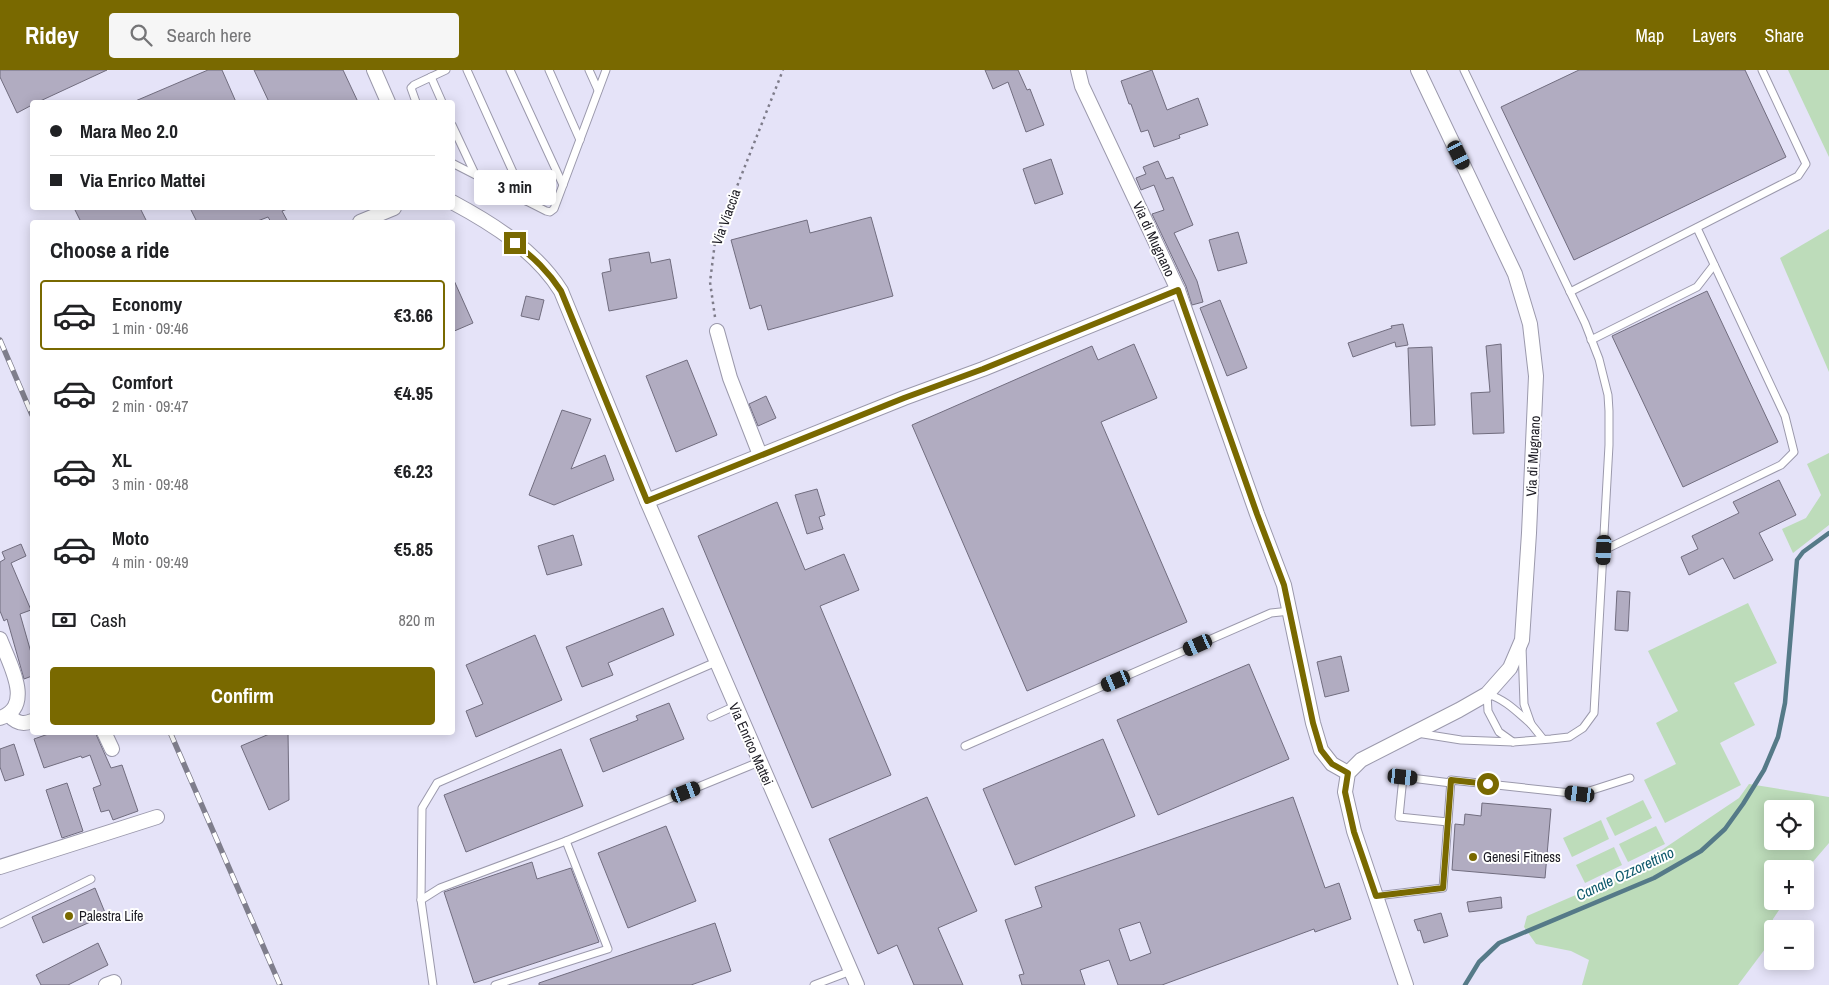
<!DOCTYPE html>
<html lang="en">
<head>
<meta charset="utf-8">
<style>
  :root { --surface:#fff; --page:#f6f6f6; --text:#202124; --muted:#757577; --line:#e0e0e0; --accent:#796900 }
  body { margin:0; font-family:"Archivo Narrow",sans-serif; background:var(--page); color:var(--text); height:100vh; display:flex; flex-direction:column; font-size:19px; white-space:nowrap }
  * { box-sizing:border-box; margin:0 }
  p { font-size:16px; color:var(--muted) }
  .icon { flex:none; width:28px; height:28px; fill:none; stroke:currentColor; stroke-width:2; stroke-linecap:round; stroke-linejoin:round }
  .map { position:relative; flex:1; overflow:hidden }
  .details { position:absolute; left:30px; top:150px; width:425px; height:515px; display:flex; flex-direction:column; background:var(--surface); border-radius:5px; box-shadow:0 2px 12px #0003 }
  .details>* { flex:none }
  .guide { position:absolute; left:30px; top:30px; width:425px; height:110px; border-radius:5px; box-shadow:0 2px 12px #0003; display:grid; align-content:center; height:110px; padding:0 20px; background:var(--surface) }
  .controls { position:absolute; left:1764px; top:730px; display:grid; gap:10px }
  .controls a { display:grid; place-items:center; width:50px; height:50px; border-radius:5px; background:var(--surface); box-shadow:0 2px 12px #0003; font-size:25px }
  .end { position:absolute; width:22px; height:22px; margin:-11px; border:6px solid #796900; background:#fff; box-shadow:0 0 0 2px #fff }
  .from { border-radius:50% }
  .bubble { position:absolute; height:35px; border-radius:5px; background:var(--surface); box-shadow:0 2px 12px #0003; font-size:16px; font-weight:700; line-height:35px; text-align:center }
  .car { position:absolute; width:15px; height:30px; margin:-15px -8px; border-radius:6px; box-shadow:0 0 4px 1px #0007; background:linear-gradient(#222 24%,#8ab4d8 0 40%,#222 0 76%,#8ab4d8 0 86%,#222 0) }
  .guide b { display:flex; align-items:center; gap:18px; height:48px; font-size:19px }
  .guide b+b { border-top:1px solid var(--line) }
  .guide i { width:12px; height:12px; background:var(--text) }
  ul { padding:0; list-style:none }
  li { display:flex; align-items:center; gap:15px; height:70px; margin:0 10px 8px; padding:0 10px; border:2px solid transparent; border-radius:5px }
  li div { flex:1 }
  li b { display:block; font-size:19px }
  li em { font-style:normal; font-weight:700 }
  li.selected { border-color:var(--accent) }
  li>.icon { width:45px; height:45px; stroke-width:1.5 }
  h2 { padding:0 20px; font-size:22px; line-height:60px }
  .pay { display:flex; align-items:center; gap:12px; height:55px; padding:0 20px; font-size:19px }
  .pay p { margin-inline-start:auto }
  .action { display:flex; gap:10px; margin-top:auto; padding:10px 20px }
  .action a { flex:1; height:58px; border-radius:5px; background:var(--accent); color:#fff; font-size:20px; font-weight:700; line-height:58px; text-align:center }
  header { display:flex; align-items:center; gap:30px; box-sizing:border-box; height:70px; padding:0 25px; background:var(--accent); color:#fff }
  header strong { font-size:24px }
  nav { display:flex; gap:28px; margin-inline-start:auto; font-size:18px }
  .search { width:350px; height:45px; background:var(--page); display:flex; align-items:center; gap:12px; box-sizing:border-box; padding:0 18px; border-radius:5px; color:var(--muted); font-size:19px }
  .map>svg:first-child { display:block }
</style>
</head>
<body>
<header>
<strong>Ridey</strong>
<div class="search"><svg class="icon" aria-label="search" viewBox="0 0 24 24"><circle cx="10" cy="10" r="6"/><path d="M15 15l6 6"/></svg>Search here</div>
<nav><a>Map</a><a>Layers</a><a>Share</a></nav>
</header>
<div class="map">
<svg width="1829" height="915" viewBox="0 0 1829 915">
  <rect width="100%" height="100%" fill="#e5e3f8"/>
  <g fill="#bddcba" fill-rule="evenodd">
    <path d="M1788,0H1829V87Z"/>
    <path d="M1829,159V302L1780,188Z"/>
    <path d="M1829,383V455L1793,483L1782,459L1806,448L1821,425L1807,394Z"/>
    <path d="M1748,533L1777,593L1734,613L1755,655L1720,673L1741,715L1665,753L1644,710L1676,694L1656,653L1678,641L1648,581Z"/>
    <path d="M1749,714L1829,727V773L1805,801V799H1772V831H1785L1773,849L1768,875L1738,915H1582L1589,890L1571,881L1536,874L1524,857L1527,846L1629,802L1739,728ZM1772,739H1805V771H1772Z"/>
    <path d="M1643,730L1652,748L1615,766L1606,748Z"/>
    <path d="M1601,750L1609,769L1572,787L1563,768Z"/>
    <path d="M1656,756L1665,774L1628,792L1619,774Z"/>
    <path d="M1614,777L1622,795L1585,813L1576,795Z"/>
  </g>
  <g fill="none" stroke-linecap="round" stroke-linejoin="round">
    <path stroke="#557a88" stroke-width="4.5" d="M1465,915L1479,892L1499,873L1654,808L1701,781L1725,759L1743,734L1764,700L1778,667L1785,633L1797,490L1803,482L1829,463"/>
  </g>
  <g fill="#b1acc1" stroke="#716d7f" fill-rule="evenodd">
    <path d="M0,0H107L38,32H32V35L17,43L0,7Z"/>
    <path d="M208,0H222L236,32H133Z"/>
    <path d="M254,0H343L358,32H269Z"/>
    <path d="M985,0H1018L1027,20L1030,19L1044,55L1026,62L1008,12L993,19Z"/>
    <path d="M1152,0L1167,40L1198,28L1208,55L1179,65L1180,68L1154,77L1148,60L1141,62L1131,34H1129L1121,11Z"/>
    <path d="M1579,0H1745L1786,87L1574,190L1501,37Z"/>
    <path d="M1051,89L1063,124L1035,134L1023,99Z"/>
    <path d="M1158,91L1166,109L1173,107L1193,155L1174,163L1197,211L1203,232L1192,235L1186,216L1152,144L1164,140L1154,115L1141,120L1136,108L1146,104L1143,97Z"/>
    <path d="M74,138H140L147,152H81Z"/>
    <path d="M190,138H290L282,141L288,152H271L268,147L255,152H197Z"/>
    <path d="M871,147L893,226L768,260L761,235L750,239L731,170L807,150L810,163Z"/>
    <path d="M1238,162L1247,193L1218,201L1209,170Z"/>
    <path d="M649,182L651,193L670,189L677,228L609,241L602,203L611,201L609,189Z"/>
    <path d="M452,206L473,253L452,262Z"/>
    <path d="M1707,221L1778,372L1683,417L1612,266Z"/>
    <path d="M526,226L544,230L539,250L521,246Z"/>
    <path d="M1220,230L1247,298L1227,306L1200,238Z"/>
    <path d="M1403,254L1408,275L1396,277L1395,272L1353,287L1348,273L1392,258L1391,256Z"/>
    <path d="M1134,274L1157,328L1101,352L1187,552L1027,621L912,355L1092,276L1098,290Z"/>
    <path d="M1501,274L1504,363L1473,364L1471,323L1490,322L1486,276Z"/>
    <path d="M1432,277L1435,355L1411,356L1408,278Z"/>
    <path d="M687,290L717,365L676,382L646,306Z"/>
    <path d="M766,326L776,348L758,356L749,334Z"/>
    <path d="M562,340L591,349L571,399L605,385L614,410L554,435L529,425Z"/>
    <path d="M1779,410L1796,445L1759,463L1773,490L1734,509L1723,488L1689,505L1681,487L1698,479L1692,466L1739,443L1733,432Z"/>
    <path d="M817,419L825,445L819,447L823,459L807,464L795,425Z"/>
    <path d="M777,432L805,500L844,484L859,520L820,536L891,705L812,738L698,466Z"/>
    <path d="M573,465L582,495L547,505L538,476Z"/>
    <path d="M21,474L26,486L11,493L31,540L20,544L32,586V606L24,609L7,549L4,551L0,541V492L5,489L2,482Z"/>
    <path d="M1617,521L1630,522L1628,561L1615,560Z"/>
    <path d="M663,538L674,565L608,593L613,605L582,617L566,577Z"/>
    <path d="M535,565L562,630L476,667L466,641L483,634L466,595Z"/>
    <path d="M1341,586L1349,621L1325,627L1317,592Z"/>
    <path d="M1249,594L1289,689L1158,745L1117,650Z"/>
    <path d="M669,633L684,669L603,702L590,669L638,650L636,646Z"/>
    <path d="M54,662H95L111,698L122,695L138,741L113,750L109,740L101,742L93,718L101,715L90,685L82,688L81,686L44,698L34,669Z"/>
    <path d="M274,662H288L289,730L269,740L241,676Z"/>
    <path d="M1103,669L1135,746L1015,795L983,719Z"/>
    <path d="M14,674L24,705L5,711L0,697V679Z"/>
    <path d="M561,679L583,736L466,782L444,725Z"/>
    <path d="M67,713L83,761L62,768L46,720Z"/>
    <path d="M927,727L977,841L938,858L963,915H914L897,875L878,884L829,769Z"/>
    <path d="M1293,727L1325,818L1339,813L1351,849L1315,862L1314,859L1162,915H1118L1109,890L1080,900L1085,915H1022L1019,905L1024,904L1005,850L1042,837L1035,817ZM1140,852L1151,883L1130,891L1119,859Z"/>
    <path d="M1482,733L1551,739L1545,808L1452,800L1455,754L1464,755L1465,744L1481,746Z"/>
    <path d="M666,756L696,831L628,858L598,783Z"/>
    <path d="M532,792L537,809L571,798L599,872L474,913L444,822Z"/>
    <path d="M95,818L106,845L43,873L32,847Z"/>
    <path d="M1501,827L1502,838L1469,842L1467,832Z"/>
    <path d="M1441,843L1448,866L1424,873L1420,860L1418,861L1414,850Z"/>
    <path d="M715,853L731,901L691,915H539V913Z"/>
    <path d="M98,873L108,895L68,915H41L36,905Z"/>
  </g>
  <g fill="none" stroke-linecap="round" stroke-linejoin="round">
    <defs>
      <g id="service">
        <path d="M467,0L526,131"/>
        <path d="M510,0L563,115"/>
        <path d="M549,0L580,70"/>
        <path d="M589,0L598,20"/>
        <path d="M431,7L442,32"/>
        <path d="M416,32L411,18L414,15L446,0"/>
        <path d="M452,55L475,104"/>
        <path d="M452,93L546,141L550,142L554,139L606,0"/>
        <path d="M1570,222L1798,106L1806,94L1762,0"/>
        <path d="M1591,270L1697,217L1714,195"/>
        <path d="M1604,480L1781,395L1794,382L1785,346L1697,158"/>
        <path d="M1522,577L1524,634L1531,654L1543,669"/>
        <path d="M711,647L735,636"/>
        <path d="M1417,663L1461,670L1513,672L1551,669L1569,667L1583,658L1594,643L1609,375V341L1608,325L1599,289L1585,253L1464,0"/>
        <path d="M1513,672L1499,662L1488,641L1487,624C1505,629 1517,642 1531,654"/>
        <path d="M965,676L1271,543L1290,541"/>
        <path d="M1448,752L1399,747L1403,707L1451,713"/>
        <path d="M566,771L759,692"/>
        <path d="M1376,826L1443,818L1451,710L1580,724L1630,708"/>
        <path d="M421,830L440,818L566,771L608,879L495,915"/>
        <path d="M0,854L91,809"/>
        <path d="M433,915L421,830L422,738L437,713L716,592"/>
        <path d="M814,915L851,901"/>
      </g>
      <g id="minor">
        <path d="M374,0L388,32"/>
        <path d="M1078,0L1082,16L1178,220L1257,444L1284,515L1313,653L1321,680L1332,694L1348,703"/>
        <path d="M452,132C493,154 536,181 561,221L647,431L857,915"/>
        <path d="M360,152L394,138"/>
        <path d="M717,261L730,308L760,385"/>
        <path d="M647,431L904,328L983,299L1178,220"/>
        <path d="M0,569C9,593 35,636 0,648"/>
        <path d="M9,645C16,653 23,655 32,651"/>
        <path d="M104,662L112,679"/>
        <path d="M0,797L157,747"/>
        <path d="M106,915L114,912"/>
        <path d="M1406,915L1354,761L1345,722L1348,703L1361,690L1459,640L1487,624L1510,598L1522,570L1529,463L1536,306L1530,254L1515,204L1418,0"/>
      </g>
    </defs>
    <use href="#service" stroke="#9b99ac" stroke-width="9"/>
    <use href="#minor" stroke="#9b99ac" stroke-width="16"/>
    <path stroke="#7e7c8a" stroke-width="2.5" stroke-dasharray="2.5 4" stroke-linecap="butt" d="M715,247L710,212L715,172L783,0"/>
    <use href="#service" stroke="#fff" stroke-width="7"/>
    <use href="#minor" stroke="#fff" stroke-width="14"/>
    <defs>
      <g id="rail">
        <path d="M0,270L32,345"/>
        <path d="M170,662L280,915"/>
      </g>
    </defs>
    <use href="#rail" stroke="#7f7e8c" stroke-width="5.5"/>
    <use href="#rail" stroke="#fff" stroke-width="4" stroke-dasharray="11" stroke-linecap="butt"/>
  </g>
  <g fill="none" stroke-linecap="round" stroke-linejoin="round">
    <path stroke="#796900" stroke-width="6" d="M515,173C534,188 548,201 561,221L647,431L904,328L983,299L1178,220L1257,444L1284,515L1313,653L1321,680L1332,694L1348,703L1345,722L1354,762L1376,826L1443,818L1451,710L1488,714"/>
  </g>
  <g fill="#796900" stroke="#fff" stroke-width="2">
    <circle cx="1473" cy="787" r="5"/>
    <circle cx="69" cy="846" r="5"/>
  </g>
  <g text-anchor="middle" stroke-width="4" stroke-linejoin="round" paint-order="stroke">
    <g font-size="14" fill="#1c1b23" stroke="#fff">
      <text transform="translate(726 147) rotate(-70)" y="5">Via Viaccia</text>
      <text transform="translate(1154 169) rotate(65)" y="5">Via di Mugnano</text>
      <text transform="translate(1533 386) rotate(-87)" y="5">Via di Mugnano</text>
      <text transform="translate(751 674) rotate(66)" y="5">Via Enrico Mattei</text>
    </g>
    <g font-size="14" fill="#1c1b23" stroke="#fff" text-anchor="start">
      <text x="1483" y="792">Genesi Fitness</text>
      <text x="79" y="851">Palestra Life</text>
    </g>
    <g font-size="15" font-style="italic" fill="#0e596c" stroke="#fff">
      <text transform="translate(1625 804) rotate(-25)" y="5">Canale Ozzorettino</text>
    </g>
  </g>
</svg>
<div class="controls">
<a><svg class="icon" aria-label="locate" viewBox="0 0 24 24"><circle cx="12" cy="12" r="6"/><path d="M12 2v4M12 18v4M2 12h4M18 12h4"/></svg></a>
<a>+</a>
<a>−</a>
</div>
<i class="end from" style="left:1488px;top:714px"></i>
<i class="end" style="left:515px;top:173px"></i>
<div class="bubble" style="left:474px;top:100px;width:82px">3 min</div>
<i class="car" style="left:1459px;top:85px;rotate:154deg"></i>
<i class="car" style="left:1604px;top:480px;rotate:183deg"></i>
<i class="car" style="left:1198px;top:575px;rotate:246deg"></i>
<i class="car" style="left:1116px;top:611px;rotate:247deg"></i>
<i class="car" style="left:1403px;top:707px;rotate:96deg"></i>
<i class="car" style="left:686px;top:722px;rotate:69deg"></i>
<i class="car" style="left:1580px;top:724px;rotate:277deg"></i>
<div class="guide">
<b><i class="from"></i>Mara Meo 2.0</b>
<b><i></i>Via Enrico Mattei</b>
</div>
<section class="details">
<h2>Choose a ride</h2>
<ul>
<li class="selected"><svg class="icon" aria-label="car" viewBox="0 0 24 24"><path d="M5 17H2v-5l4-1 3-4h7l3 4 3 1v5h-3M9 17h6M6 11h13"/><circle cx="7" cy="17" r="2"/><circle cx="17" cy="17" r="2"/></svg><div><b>Economy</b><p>1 min · 09:46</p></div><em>€3.66</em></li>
<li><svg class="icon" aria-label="car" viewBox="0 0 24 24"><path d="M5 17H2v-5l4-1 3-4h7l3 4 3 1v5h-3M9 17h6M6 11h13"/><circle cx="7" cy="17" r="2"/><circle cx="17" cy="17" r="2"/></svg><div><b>Comfort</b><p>2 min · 09:47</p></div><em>€4.95</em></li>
<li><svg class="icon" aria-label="car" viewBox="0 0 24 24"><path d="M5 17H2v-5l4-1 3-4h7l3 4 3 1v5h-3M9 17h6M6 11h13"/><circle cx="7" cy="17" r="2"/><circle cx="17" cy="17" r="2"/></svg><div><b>XL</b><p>3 min · 09:48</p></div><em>€6.23</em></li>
<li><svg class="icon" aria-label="car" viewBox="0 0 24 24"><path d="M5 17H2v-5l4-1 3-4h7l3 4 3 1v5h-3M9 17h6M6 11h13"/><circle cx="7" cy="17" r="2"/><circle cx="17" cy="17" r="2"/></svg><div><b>Moto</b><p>4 min · 09:49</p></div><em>€5.85</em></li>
</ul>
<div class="pay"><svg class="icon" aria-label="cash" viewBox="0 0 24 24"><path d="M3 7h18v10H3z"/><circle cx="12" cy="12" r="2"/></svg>Cash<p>820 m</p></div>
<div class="action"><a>Confirm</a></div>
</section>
</div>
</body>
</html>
